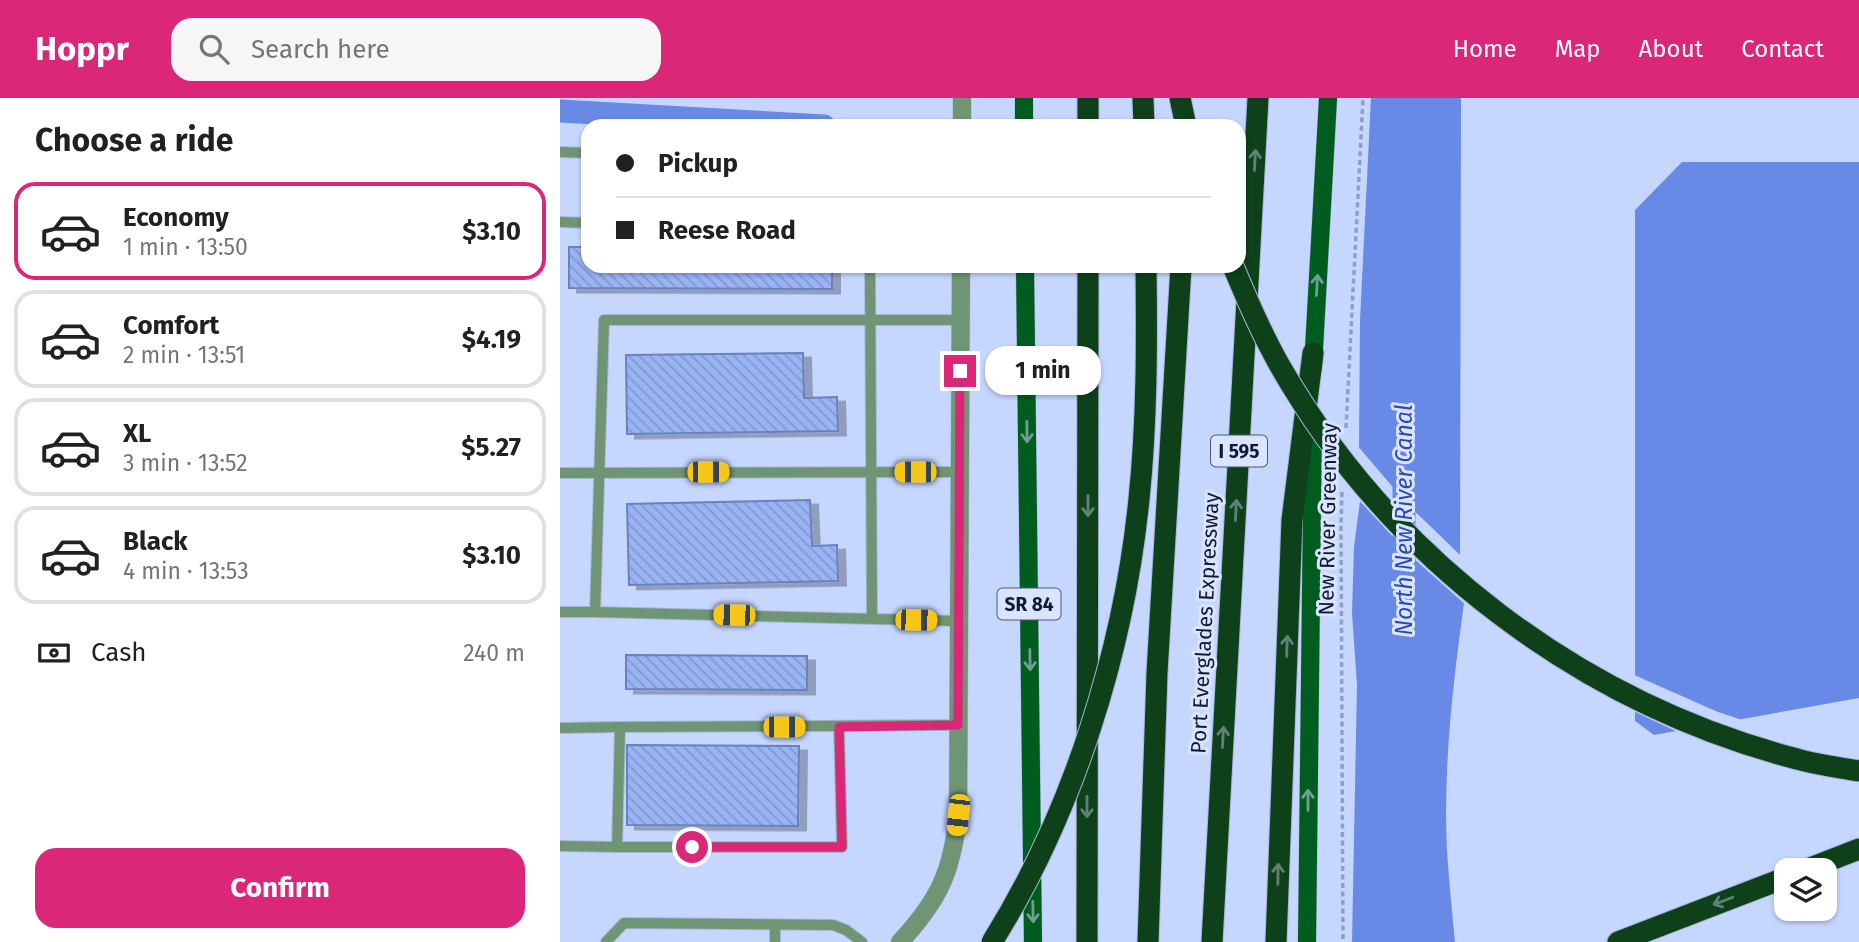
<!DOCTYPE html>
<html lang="en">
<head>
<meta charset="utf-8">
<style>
  :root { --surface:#fff; --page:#f6f6f6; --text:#202124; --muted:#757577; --line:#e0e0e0; --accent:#db2777 }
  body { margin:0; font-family:"Fira Sans",sans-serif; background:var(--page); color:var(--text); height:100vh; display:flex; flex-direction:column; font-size:26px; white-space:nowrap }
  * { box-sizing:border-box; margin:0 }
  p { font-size:23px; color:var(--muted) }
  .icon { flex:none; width:38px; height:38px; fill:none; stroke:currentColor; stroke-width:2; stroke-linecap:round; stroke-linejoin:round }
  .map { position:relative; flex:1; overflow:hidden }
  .panel { display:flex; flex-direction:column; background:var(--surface); width:560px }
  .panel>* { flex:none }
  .top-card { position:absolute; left:21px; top:21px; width:665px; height:154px; border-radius:21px; box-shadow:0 2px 5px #0004; display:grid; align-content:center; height:154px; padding:0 35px; background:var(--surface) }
  .buttons { position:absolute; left:1214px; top:760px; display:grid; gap:14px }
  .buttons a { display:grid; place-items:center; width:63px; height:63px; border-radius:14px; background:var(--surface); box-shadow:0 2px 5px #0004; font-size:35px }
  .end { position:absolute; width:32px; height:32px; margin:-16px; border:9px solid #db2777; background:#fff; box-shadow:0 0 0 4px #fff }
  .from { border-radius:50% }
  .bubble { position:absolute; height:49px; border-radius:21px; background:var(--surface); box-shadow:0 2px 5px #0004; font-size:23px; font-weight:700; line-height:49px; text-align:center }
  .car { position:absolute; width:21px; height:42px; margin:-21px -10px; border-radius:9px; box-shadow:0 0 5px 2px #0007; background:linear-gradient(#f5c518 24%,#345 0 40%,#f5c518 0 76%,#345 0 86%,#f5c518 0) }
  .top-card b { display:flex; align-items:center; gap:24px; height:66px; font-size:26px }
  .top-card b+b { border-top:2px solid var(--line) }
  .top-card i { width:18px; height:18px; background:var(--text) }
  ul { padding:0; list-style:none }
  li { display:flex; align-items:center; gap:21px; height:98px; margin:0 14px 10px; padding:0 21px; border:4px solid var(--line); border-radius:21px }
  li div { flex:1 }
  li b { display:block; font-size:26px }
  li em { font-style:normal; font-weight:700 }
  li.active { border-color:var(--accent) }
  li>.icon { width:63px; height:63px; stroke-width:1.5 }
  h2 { padding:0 35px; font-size:32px; line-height:84px }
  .pay { display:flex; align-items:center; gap:18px; height:77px; padding:0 35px; font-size:26px }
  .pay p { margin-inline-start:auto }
  .cta { display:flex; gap:14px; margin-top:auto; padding:14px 35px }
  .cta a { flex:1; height:80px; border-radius:21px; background:var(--accent); color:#fff; font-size:28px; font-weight:700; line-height:80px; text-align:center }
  header { display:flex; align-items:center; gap:42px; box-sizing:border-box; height:98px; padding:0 35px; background:var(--accent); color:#fff }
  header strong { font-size:33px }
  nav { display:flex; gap:38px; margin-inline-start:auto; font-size:24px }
  .search { width:490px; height:63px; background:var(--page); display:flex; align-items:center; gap:18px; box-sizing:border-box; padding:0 24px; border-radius:21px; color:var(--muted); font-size:26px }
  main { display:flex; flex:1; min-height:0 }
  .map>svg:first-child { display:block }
</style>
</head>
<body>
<header>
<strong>Hoppr</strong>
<div class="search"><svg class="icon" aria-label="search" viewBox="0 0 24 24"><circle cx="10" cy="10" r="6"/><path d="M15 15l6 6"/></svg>Search here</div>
<nav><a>Home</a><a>Map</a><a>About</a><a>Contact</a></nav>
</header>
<main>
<section class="panel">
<h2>Choose a ride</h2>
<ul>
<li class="active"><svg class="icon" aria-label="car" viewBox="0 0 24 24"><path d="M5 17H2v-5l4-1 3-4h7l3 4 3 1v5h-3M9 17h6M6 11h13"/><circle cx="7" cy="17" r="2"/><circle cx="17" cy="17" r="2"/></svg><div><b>Economy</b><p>1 min · 13:50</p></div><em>$3.10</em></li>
<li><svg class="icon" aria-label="car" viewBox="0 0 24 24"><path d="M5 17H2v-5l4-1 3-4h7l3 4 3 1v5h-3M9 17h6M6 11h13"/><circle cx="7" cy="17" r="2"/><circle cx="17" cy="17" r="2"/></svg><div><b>Comfort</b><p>2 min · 13:51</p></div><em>$4.19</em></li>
<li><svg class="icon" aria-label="car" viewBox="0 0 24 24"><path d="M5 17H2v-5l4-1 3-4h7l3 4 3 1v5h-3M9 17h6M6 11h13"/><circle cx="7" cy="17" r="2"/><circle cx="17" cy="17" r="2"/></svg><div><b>XL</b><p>3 min · 13:52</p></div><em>$5.27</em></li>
<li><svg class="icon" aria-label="car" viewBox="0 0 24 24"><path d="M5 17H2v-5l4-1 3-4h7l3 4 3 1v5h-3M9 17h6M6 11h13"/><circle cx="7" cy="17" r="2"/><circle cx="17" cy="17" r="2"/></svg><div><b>Black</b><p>4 min · 13:53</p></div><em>$3.10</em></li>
</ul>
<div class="pay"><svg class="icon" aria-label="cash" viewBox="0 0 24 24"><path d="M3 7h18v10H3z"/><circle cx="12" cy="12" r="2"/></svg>Cash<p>240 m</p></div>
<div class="cta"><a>Confirm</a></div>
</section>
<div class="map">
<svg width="1299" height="844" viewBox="0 0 1299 844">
  <defs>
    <pattern id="building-back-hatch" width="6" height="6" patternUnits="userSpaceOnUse" patternTransform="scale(1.75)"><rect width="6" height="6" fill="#99b3f3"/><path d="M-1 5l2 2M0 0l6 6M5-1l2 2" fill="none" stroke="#8399d1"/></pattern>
    <filter id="shadow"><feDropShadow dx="8" dy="4.5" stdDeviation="0" flood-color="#0004"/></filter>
  </defs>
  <rect width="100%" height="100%" fill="#c6d7ff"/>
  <g fill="#6889e5">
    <path d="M811,0H901L900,457L847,406L799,350L800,222Z"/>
    <path d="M1122,64H1299V600L1094,637L1075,623V112Z"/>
    <path d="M800,403L850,457L904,505C893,586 883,670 887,753C889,783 892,814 895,844H792L797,587L792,515L794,449Z"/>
  </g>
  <g fill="#c6d7ff">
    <path d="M796,346L847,406L903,460H898L884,448L845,408L797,352Z"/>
    <path d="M800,400L852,455L906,503L907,508L850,457L798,401Z"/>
    <path d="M1072,576L1158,614L1188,624L1122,636L1071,612Z"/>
  </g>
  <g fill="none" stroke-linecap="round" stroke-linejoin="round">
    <g stroke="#6889e5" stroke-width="23">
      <path d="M0,13L264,28"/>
      <path d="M844,371V480"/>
    </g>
  </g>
  <g fill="url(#building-back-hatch)" stroke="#6981be" stroke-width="2" filter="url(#shadow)">
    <path d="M9,149H28V168H272V191L9,190Z"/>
    <path d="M243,255L244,300L277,299L278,333L67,336L66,257Z"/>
    <path d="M250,402L252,448L277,447L278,483L69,487L67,406Z"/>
    <path d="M66,557L247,558V592L66,591Z"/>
    <path d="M67,647L239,648L238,728L67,727Z"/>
  </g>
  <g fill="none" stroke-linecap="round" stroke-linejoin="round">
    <defs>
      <g id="service">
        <path d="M0,54L28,55"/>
        <path d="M0,124L28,125"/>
        <path d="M310,168L312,521"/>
        <path d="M0,375L400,374"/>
        <path d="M0,514H35"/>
        <path d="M399,523L35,514L44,222H401"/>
        <path d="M279,629L282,749H57L60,629L398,627"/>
        <path d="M0,630L60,629"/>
        <path d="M0,748L57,749"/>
        <path d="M46,844L64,825L273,827L286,832L302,844"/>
        <path d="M215,844V827"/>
      </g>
      <g id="minor">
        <path d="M402,28V0"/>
        <path d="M340,844C379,802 392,774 398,717L401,168"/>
      </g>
      <g id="primary">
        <path d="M464,0V28"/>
        <path d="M465,168L473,844"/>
        <path d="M753,269L768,0"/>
        <path d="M747,844L753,322"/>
      </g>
      <g id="motorway">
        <path d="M528,0V28"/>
        <path d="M583,0L584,28"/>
        <path d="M620,0L626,28"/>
        <path d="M1245,772L1299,751"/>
        <path d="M527,844L528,168"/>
        <path d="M588,844L597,575L621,168"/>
        <path d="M652,844L698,0"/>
        <path d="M716,844L732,422L753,255"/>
        <path d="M1058,844L1227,779"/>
      </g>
    </defs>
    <use href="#service" stroke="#a6b5da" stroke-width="12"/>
    <use href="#minor" stroke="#a6b5da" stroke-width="19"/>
    <use href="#primary" stroke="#a6b5da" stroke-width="19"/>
    <use href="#motorway" stroke="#a6b5da" stroke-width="23"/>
    <g stroke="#909ec1" stroke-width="3.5" stroke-dasharray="5 3.5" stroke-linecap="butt">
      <path d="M786,330L803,0"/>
      <path d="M782,394L781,429L783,844"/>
    </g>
    <use href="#service" stroke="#709574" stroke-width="10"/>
    <use href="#minor" stroke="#709574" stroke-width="18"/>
    <use href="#primary" stroke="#015c20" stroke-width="18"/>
    <use href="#motorway" stroke="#0e411a" stroke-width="21"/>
    <defs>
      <g id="motorway-bridge">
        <path d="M673,168C687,202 702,236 720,268C831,462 1022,605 1237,661C1257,667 1278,669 1299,673"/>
        <path d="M432,844C513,715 564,552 579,401C587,324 587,245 586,168"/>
      </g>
    </defs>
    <use href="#motorway-bridge" stroke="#a6b5da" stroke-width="23" stroke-linecap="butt"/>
    <use href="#motorway-bridge" stroke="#0e411a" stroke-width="21"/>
  </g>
  <defs><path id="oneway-shaft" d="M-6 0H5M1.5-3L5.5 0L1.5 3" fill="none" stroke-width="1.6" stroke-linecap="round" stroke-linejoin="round" transform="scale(1.75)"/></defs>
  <g stroke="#5f8276">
    <use href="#oneway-shaft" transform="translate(695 62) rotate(-87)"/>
    <use href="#oneway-shaft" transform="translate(528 408) rotate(90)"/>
    <use href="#oneway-shaft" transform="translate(676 412) rotate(-87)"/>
    <use href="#oneway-shaft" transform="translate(727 548) rotate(-88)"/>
    <use href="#oneway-shaft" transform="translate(663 639) rotate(-87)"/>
    <use href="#oneway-shaft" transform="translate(527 709) rotate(90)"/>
    <use href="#oneway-shaft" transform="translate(718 776) rotate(-89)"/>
    <use href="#oneway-shaft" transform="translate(1163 803) rotate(159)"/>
  </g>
  <g stroke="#6da090">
    <use href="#oneway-shaft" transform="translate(757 187) rotate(-87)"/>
    <use href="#oneway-shaft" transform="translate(467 334) rotate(89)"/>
    <use href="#oneway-shaft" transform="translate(470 562) rotate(89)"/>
    <use href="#oneway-shaft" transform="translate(748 702) rotate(-90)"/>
    <use href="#oneway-shaft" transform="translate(473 814) rotate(89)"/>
  </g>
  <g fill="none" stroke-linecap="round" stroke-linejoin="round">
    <path stroke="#db2777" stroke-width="9" d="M132,749H282L279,629L398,627L400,273"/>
  </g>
  <g text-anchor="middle" stroke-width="6" stroke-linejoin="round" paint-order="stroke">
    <g fill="#d9e4ff" stroke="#4e5770" stroke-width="2">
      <rect x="651" y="337.5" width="56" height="31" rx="5"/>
      <rect x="437.5" y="490.5" width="63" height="31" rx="5"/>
    </g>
    <g font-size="19" font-weight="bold" fill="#121a32">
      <text x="679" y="360">I 595</text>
      <text x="469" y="513">SR 84</text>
    </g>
    <g font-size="21" fill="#121a32" stroke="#d9e4ff">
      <text transform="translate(768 421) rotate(-89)" y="7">New River Greenway</text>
      <text transform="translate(645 525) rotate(-87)" y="7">Port Everglades Expressway</text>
    </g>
    <g font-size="23" font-style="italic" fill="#2c48b3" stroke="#d9e4ff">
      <text transform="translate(844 422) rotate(-90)" y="8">North New River Canal</text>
    </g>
  </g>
</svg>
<div class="buttons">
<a><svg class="icon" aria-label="layers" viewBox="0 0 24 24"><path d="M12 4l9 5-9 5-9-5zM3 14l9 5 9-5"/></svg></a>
</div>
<i class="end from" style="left:132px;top:749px"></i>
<i class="end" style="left:400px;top:273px"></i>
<div class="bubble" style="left:425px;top:248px;width:116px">1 min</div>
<i class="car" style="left:148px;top:374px;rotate:90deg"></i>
<i class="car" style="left:355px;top:374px;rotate:270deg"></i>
<i class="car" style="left:174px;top:517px;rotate:271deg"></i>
<i class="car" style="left:356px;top:522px;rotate:91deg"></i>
<i class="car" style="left:224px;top:629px;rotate:90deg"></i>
<i class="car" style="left:398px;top:717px;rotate:186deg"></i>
<div class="top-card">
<b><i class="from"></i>Pickup</b>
<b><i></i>Reese Road</b>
</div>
</div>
</main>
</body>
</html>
